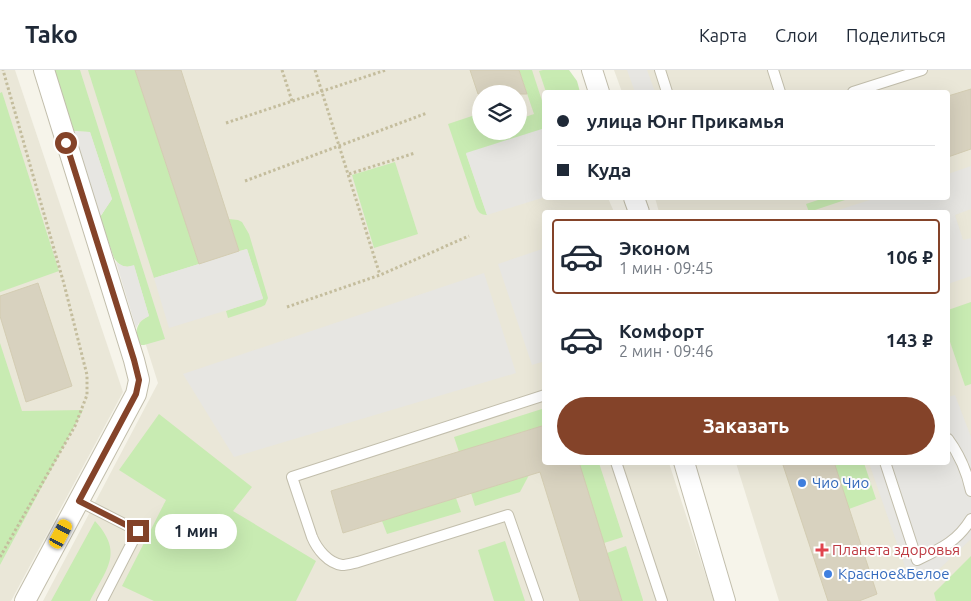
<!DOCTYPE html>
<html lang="ru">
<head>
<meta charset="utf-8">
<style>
  :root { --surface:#fff; --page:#f2f2f3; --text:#1f2937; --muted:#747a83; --line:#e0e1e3; --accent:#844329 }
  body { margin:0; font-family:Ubuntu,sans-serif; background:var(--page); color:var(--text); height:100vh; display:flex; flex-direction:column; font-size:19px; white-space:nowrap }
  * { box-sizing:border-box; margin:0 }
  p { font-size:16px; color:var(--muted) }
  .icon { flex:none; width:28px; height:28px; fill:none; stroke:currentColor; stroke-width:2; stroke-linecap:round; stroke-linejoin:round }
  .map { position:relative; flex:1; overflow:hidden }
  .sheet { position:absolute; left:542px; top:140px; width:408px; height:255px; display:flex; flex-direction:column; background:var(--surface); border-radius:5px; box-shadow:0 5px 20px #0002 }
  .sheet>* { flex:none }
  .guide { position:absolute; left:542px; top:20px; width:408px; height:110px; border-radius:5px; box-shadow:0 5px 20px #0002; display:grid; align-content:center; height:110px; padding:0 15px; background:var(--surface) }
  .controls { position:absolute; left:472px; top:15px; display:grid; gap:10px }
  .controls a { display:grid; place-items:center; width:55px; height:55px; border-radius:50%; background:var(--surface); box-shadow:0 5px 20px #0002; font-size:25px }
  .end { position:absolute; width:22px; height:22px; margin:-11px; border:6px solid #844329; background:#fff; box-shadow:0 0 0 2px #fff }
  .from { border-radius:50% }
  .bubble { position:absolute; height:35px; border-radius:18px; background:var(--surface); box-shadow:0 5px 20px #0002; font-size:16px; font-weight:600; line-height:35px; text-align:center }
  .car { position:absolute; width:15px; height:30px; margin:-15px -8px; border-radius:6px; box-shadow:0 0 4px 1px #0007; background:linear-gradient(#f5c518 24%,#345 0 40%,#f5c518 0 76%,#345 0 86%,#f5c518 0) }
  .guide b { display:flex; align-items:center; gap:18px; height:48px; font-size:19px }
  .guide b+b { border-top:1px solid var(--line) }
  .guide i { width:12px; height:12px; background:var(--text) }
  ul { padding:9px 0 0; list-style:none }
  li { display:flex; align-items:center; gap:15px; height:75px; margin:0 10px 8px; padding:0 5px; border:2px solid transparent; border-radius:5px }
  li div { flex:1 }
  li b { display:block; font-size:19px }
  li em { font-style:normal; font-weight:600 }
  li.active { border-color:var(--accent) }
  li>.icon { width:45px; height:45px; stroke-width:1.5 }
  .cta { display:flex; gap:10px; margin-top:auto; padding:10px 15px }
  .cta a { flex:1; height:58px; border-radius:30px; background:var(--accent); color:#fff; font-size:20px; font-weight:600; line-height:58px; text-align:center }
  header { display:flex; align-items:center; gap:30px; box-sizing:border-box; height:70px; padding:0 25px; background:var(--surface); border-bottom:1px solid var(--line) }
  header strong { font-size:24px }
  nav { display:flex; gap:28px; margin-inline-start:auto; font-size:18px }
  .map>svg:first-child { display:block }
</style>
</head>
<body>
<header>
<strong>Tako</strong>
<nav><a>Карта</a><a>Слои</a><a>Поделиться</a></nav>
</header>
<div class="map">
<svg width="971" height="531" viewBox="0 0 971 531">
  <rect width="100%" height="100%" fill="#f6f4ea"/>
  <g fill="#eae7d8" fill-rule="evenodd">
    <path d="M0,0H15L123,322L11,531H0Z"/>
    <path d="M59,0H560L568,22H545V128H608L614,142H545V392L669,393L714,531H43L158,313ZM481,24H519V61H481Z"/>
    <path d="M614,0H971V531H779L736,393L948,392V142H659L655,128H948V22H622Z"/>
  </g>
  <g fill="#c8ebb2">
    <path d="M53,0H80L165,269L144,275H141C133,263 136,252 149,246L134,196C124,197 120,197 114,188L100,147L112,129L90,62L72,61Z"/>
    <path d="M88,0H135L199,194L154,208Z"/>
    <path d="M519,0H532L545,40V59L466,84L487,145C481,145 478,142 476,137L448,54L481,43V61H519V49L534,44Z"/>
    <path d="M543,0H569L577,11L580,22H546L539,1Z"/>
    <path d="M2,22L59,201L0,222V23Z"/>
    <path d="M395,92L418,164L374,178L352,105Z"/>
    <path d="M824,128H851L809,142L806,134Z"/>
    <path d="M229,149L238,150L242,152L249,164L268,228L265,235L261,237L228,248L226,241L263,228L247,179L239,181Z"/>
    <path d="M971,232V314L965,316L948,266V240Z"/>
    <path d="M0,273L22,341L83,340L0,495Z"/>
    <path d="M545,338V355L459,382L454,367Z"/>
    <path d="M159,344L252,417L233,441L316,491L296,531H154L122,516L166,430L119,400Z"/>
    <path d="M579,393H599L623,467L604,473Z"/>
    <path d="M834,393H864L876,429L849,439Z"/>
    <path d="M529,405L520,422L475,436L471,423Z"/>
    <path d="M456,428L461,442L387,464L382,451Z"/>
    <path d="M95,451C124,483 107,498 90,531H51Z"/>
    <path d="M505,471L525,531H494L478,480Z"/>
    <path d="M626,476L643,530V531H622L607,483Z"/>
    <path d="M971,486V531H936L934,523Z"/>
  </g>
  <g fill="#e7e6e2">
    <path d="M627,0H647L655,22H635Z"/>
    <path d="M545,58V127L487,145L466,83Z"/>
    <path d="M72,61L90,62L112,129L100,147Z"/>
    <path d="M971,96V139L955,145L963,170L971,168V206L948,214V142H832L876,128H948V104Z"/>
    <path d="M545,178V291L532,295L498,194Z"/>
    <path d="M247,179L263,229L169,258L154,208Z"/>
    <path d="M116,192L123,196L127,197L134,195L149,246L140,251L136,258Z"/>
    <path d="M484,203L516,303L234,387L183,304Z"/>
    <path d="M955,325L971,367V469L934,504L910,511L869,393L948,392V327Z"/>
  </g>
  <g fill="#d8d2bf" stroke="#d3ccb2">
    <path d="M135,0H181L239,181L199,194Z"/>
    <path d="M470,0H519L527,24H478Z"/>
    <path d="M971,19V79L948,87V26Z"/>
    <path d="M38,213L72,316L26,332L0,246V226Z"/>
    <path d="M545,355V392H579L622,531H580L540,402L343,463L331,421Z"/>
    <path d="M782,392H834L877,524L859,531H828Z"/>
  </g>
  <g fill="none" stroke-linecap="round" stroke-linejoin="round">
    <defs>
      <g id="lane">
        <path d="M660,0L667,22"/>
        <path d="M773,0L780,22"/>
        <path d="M853,22L922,0"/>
        <path d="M948,369C959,384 967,402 971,421"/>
        <path d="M616,392L662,531"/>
        <path d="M885,392L917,490C940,479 957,472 971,449"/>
        <path d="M79,431L138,461L102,531"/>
        <path d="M538,531L508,445L358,492C353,493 347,495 342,495C328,493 317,479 312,467L292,407L545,325"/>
      </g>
      <g id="street">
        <path d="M592,0L599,22"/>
        <path d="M634,128L639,142"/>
        <path d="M684,392L725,531"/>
        <path d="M25,531L136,324L139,310L134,290L44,0"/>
      </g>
    </defs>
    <use href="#lane" stroke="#c2beac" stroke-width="12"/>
    <use href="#street" stroke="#c2beac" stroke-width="22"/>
    <g stroke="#c4bd9d" stroke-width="3" stroke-dasharray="2.5 2.5" stroke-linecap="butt">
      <path d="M282,0L292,31"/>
      <path d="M315,0L380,205"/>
      <path d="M226,53L386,0"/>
      <path d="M349,104L415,83"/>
      <path d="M245,111L427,43"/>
      <path d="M287,237L380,205L469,166"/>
      <path d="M0,487L75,356L87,325V305L64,214L3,0"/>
    </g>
    <use href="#lane" stroke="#fff" stroke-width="10"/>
    <use href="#street" stroke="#fff" stroke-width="20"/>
  </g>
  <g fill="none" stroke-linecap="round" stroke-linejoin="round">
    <path stroke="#844329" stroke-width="6" d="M66,73L134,290L139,310L136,324L79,431L138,461"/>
  </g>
  <g fill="#3f7fe0" stroke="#fff" stroke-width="2">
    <circle cx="802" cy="413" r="5"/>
    <circle cx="828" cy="504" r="5"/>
  </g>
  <path fill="#e0444e" stroke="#fff" stroke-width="2" d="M819.5 472.5h5v5h5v5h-5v5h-5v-5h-5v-5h5z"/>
  <g text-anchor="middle" stroke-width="4" stroke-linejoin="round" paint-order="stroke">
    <g font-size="15" fill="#366cbe" stroke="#fff" text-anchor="start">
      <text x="812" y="418">Чио Чио</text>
      <text x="838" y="509">Красное&amp;Белое</text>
    </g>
    <g font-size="15" fill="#be3a42" stroke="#fff" text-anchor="start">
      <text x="832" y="485">Планета здоровья</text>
    </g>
  </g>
</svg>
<div class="controls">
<a><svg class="icon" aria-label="layers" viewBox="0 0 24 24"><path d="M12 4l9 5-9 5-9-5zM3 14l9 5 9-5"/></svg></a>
</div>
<i class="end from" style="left:66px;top:73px"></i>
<i class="end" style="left:138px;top:461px"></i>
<div class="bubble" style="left:155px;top:444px;width:82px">1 мин</div>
<i class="car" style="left:61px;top:464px;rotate:28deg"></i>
<div class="guide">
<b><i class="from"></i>улица Юнг Прикамья</b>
<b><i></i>Куда</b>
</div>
<section class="sheet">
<ul>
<li class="active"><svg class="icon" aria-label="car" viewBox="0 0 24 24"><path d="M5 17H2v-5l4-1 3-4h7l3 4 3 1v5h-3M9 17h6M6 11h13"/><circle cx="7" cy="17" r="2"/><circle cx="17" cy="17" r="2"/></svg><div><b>Эконом</b><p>1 мин · 09:45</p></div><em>106 ₽</em></li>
<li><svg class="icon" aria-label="car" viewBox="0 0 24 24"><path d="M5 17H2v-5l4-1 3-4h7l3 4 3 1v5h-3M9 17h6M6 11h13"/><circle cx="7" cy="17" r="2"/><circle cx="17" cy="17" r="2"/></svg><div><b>Комфорт</b><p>2 мин · 09:46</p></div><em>143 ₽</em></li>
</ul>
<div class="cta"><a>Заказать</a></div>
</section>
</div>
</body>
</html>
